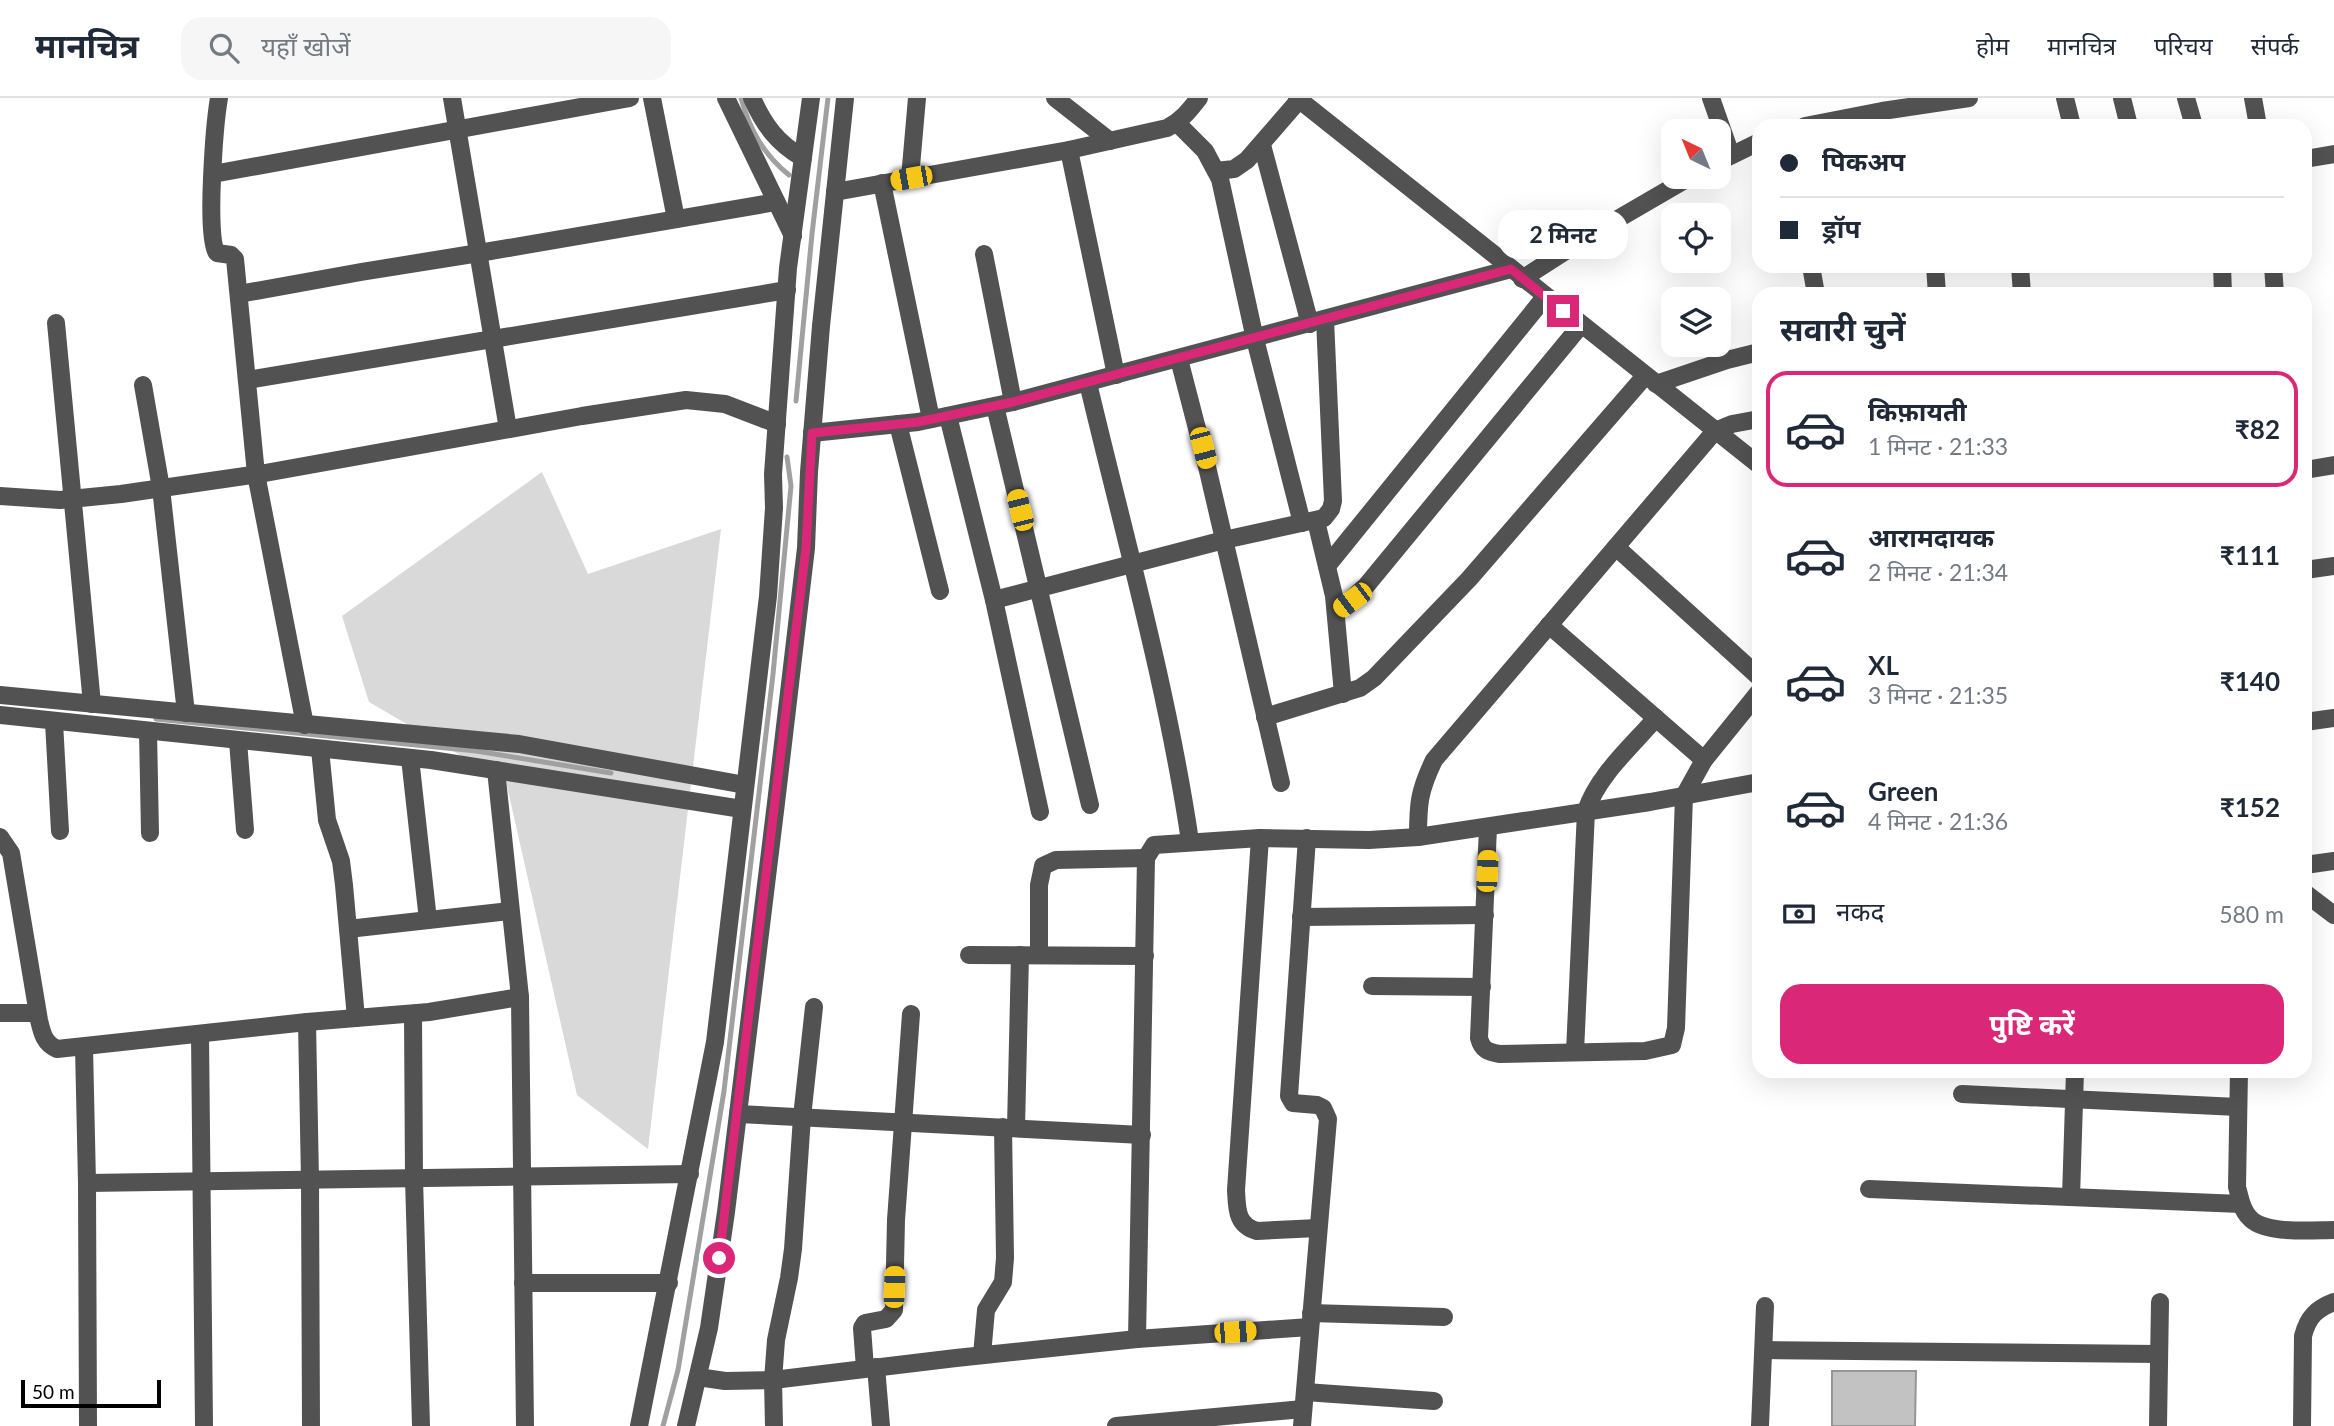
<!DOCTYPE html>
<html lang="hi">
<head>
<meta charset="utf-8">
<style>
  :root { --surface:#fff; --page:#f6f6f7; --text:#1f2937; --muted:#747a83; --line:#e0e1e3; --accent:#db2777 }
  body { margin:0; font-family:Lato,"Noto Sans Devanagari",sans-serif; background:var(--page); color:var(--text); height:100vh; display:flex; flex-direction:column; font-size:26px; white-space:nowrap }
  * { box-sizing:border-box; margin:0 }
  p { font-size:23px; color:var(--muted) }
  .icon { flex:none; width:38px; height:38px; fill:none; stroke:currentColor; stroke-width:2; stroke-linecap:round; stroke-linejoin:round }
  .map { position:relative; flex:1; overflow:hidden }
  .panel { position:absolute; left:1752px; top:189px; width:560px; height:791px; display:flex; flex-direction:column; background:var(--surface); border-radius:21px; box-shadow:0 7px 28px #0002 }
  .panel>* { flex:none }
  .banner { position:absolute; left:1752px; top:21px; width:560px; height:154px; border-radius:21px; box-shadow:0 7px 28px #0002; display:grid; align-content:center; height:154px; padding:0 28px; background:var(--surface) }
  .needle { width:46px; rotate:317deg }
  .controls { position:absolute; left:1661px; top:21px; display:grid; gap:14px }
  .controls a { display:grid; place-items:center; width:70px; height:70px; border-radius:14px; background:var(--surface); box-shadow:0 7px 28px #0002; font-size:35px }
  .scale { position:absolute; left:21px; bottom:18px; width:140px; box-sizing:border-box; padding-left:7px; border:4px solid #000; border-top:0; font-size:19px; line-height:24px; white-space:nowrap; color:#000; -webkit-text-stroke:5px #fff; paint-order:stroke }
  .end { position:absolute; width:32px; height:32px; margin:-16px; border:9px solid #db2777; background:#fff; box-shadow:0 0 0 4px #fff }
  .from { border-radius:50% }
  .bubble { position:absolute; height:49px; border-radius:21px; background:var(--surface); box-shadow:0 7px 28px #0002; font-size:23px; font-weight:700; line-height:49px; text-align:center }
  .car { position:absolute; width:21px; height:42px; margin:-21px -10px; border-radius:9px; box-shadow:0 0 5px 2px #0007; background:linear-gradient(#f5c518 24%,#345 0 40%,#f5c518 0 76%,#345 0 86%,#f5c518 0) }
  .banner b { display:flex; align-items:center; gap:24px; height:66px; font-size:26px }
  .banner b+b { border-top:2px solid var(--line) }
  .banner i { width:18px; height:18px; background:var(--text) }
  ul { padding:0; list-style:none }
  li { display:flex; align-items:center; gap:21px; height:116px; margin:0 14px 10px; padding:0 14px; border:4px solid transparent; border-radius:21px }
  li div { flex:1 }
  li b { display:block; font-size:26px }
  li em { font-style:normal; font-weight:700 }
  li.selected { border-color:var(--accent) }
  li>.icon { width:63px; height:63px; stroke-width:1.5 }
  h2 { padding:0 28px; font-size:32px; line-height:84px }
  .pay { display:flex; align-items:center; gap:18px; height:77px; padding:0 28px; font-size:26px }
  .pay p { margin-inline-start:auto }
  .button { display:flex; gap:14px; margin-top:auto; padding:14px 28px }
  .button a { flex:1; height:80px; border-radius:21px; background:var(--accent); color:#fff; font-size:28px; font-weight:700; line-height:80px; text-align:center }
  header { display:flex; align-items:center; gap:42px; box-sizing:border-box; height:98px; padding:0 35px; background:var(--surface); border-bottom:2px solid var(--line) }
  header strong { font-size:33px }
  nav { display:flex; gap:38px; margin-inline-start:auto; font-size:24px }
  .search { width:490px; height:63px; background:var(--page); display:flex; align-items:center; gap:18px; box-sizing:border-box; padding:0 24px; border-radius:21px; color:var(--muted); font-size:26px }
  .map>svg:first-child { display:block }
</style>
</head>
<body>
<header>
<strong>मानचित्र</strong>
<div class="search"><svg class="icon" aria-label="search" viewBox="0 0 24 24"><circle cx="10" cy="10" r="6"/><path d="M15 15l6 6"/></svg>यहाँ खोजें</div>
<nav><a>होम</a><a>मानचित्र</a><a>परिचय</a><a>संपर्क</a></nav>
</header>
<div class="map">
<svg width="2334" height="1328" viewBox="0 0 2334 1328">
  <rect width="100%" height="100%" fill="#fff"/>
  <path fill="#d9d9d9" d="M542,374L588,476L721,431L648,1051L577,997L506,684L369,604L342,518Z"/>
  <g fill="none" stroke-linecap="round" stroke-linejoin="round">
    <g stroke="#a0a0a0" stroke-width="5">
      <path d="M741,0C750,32 763,56 789,77"/>
      <path d="M796,303L812,136L828,0"/>
      <path d="M156,621L476,653L611,675"/>
      <path d="M663,1328L678,1272L724,993L773,576L791,388L787,359"/>
    </g>
  </g>
  <path fill="#c2c2c2" stroke="#969696" stroke-width="2" d="M1832,1273H1916L1915,1328H1832Z"/>
  <g fill="none" stroke-linecap="round" stroke-linejoin="round">
    <g stroke="#525252" stroke-width="18">
      <path d="M219,0C215,23 205,140 217,155L231,157L235,161L256,376L305,627"/>
      <path d="M452,0L508,331"/>
      <path d="M652,0L676,121"/>
      <path d="M726,0L793,138"/>
      <path d="M752,0C764,27 777,45 803,60"/>
      <path d="M1055,0L1110,43"/>
      <path d="M1297,0L1759,367"/>
      <path d="M1711,0L1731,57"/>
      <path d="M2065,0L2072,28"/>
      <path d="M2122,0L2129,28"/>
      <path d="M2186,0L2194,28"/>
      <path d="M2253,0L2258,28"/>
      <path d="M1177,25L1205,53L1220,81L1255,241L1302,425"/>
      <path d="M1805,28L1882,13L1969,0"/>
      <path d="M1262,47L1310,226"/>
      <path d="M1069,52L1116,277"/>
      <path d="M2305,61L2334,56"/>
      <path d="M1718,64L1759,44"/>
      <path d="M1216,73L1234,71L1247,62L1299,2"/>
      <path d="M213,76L630,0"/>
      <path d="M910,80L917,0"/>
      <path d="M882,85L931,321"/>
      <path d="M835,94L1069,52L1167,30C1181,23 1189,13 1199,0"/>
      <path d="M984,156L1013,304"/>
      <path d="M1811,168L1816,196"/>
      <path d="M1935,168L1937,196"/>
      <path d="M2020,168L2022,196"/>
      <path d="M2222,168L2223,196"/>
      <path d="M2273,168L2275,196"/>
      <path d="M1522,181L1592,136L1690,79"/>
      <path d="M239,196L361,174L479,155L776,104"/>
      <path d="M56,225L92,606"/>
      <path d="M1179,261L1208,373L1281,685"/>
      <path d="M247,282L787,192"/>
      <path d="M1088,285C1124,437 1167,588 1190,743"/>
      <path d="M1656,286L1727,262L1759,254"/>
      <path d="M143,287L161,390L186,615"/>
      <path d="M995,308L1090,707"/>
      <path d="M948,318L994,502L1040,714"/>
      <path d="M898,326L940,493"/>
      <path d="M812,335L918,324L1013,304L1511,171"/>
      <path d="M2305,372L2334,367"/>
      <path d="M0,398L60,402L121,396L265,375L582,318L686,302L725,306L777,326"/>
      <path d="M1316,423L1334,498L1343,596"/>
      <path d="M1616,449L1759,579"/>
      <path d="M1327,468L1545,199"/>
      <path d="M2305,472L2334,468"/>
      <path d="M994,502L1224,442L1324,420L1331,411L1333,403L1325,221"/>
      <path d="M1337,514L1366,488L1581,227"/>
      <path d="M1549,527L1704,662"/>
      <path d="M0,597L519,646L745,687"/>
      <path d="M0,617L431,662L742,711"/>
      <path d="M1265,619L1360,590L1374,580L1469,481L1645,278"/>
      <path d="M54,624L60,733"/>
      <path d="M2305,624L2334,620"/>
      <path d="M148,633L150,735"/>
      <path d="M238,643L245,732"/>
      <path d="M320,651L327,722L341,763L344,787L356,920"/>
      <path d="M410,660L428,822"/>
      <path d="M496,672L520,899L525,1328"/>
      <path d="M1488,729L1479,940C1482,952 1488,954 1500,956L1645,953L1672,947L1676,930L1684,698L1704,662L1759,594"/>
      <path d="M0,739L11,755L39,922C42,935 44,945 57,951L307,924L429,914L520,899"/>
      <path d="M1418,739C1418,706 1419,693 1434,662L1715,333L1732,326L1759,321"/>
      <path d="M1260,740L1236,1092C1237,1110 1236,1127 1257,1133L1318,1130"/>
      <path d="M2305,767L2334,763"/>
      <path d="M2305,795L2334,817"/>
      <path d="M1301,819L1485,817"/>
      <path d="M348,831L510,813"/>
      <path d="M969,857L1145,858"/>
      <path d="M1039,857V787L1043,768L1056,762L1146,760"/>
      <path d="M1372,888L1482,889"/>
      <path d="M0,915H37"/>
      <path d="M413,916L414,1080L421,1328"/>
      <path d="M307,924L310,1082L311,1328"/>
      <path d="M200,937L204,1328"/>
      <path d="M84,949L87,1085L88,1328"/>
      <path d="M1575,954L1586,713C1598,677 1632,648 1656,620"/>
      <path d="M2239,973L2237,1089C2240,1099 2241,1111 2249,1119C2263,1137 2313,1132 2334,1132"/>
      <path d="M1962,996L2238,1009"/>
      <path d="M738,1016L1142,1037"/>
      <path d="M1016,1030L1020,857"/>
      <path d="M87,1085L690,1076"/>
      <path d="M1869,1091L2241,1106"/>
      <path d="M2071,1099L2075,973"/>
      <path d="M523,1185H669"/>
      <path d="M1311,1215L1444,1219"/>
      <path d="M1137,1241L1146,760L1154,747L1260,740L1369,742L1418,739L1650,704L1759,684"/>
      <path d="M1764,1252L2159,1256"/>
      <path d="M982,1257L986,1212L1003,1184L1005,1160L1003,1029"/>
      <path d="M876,1269L881,1328"/>
      <path d="M865,1270L862,1230L865,1225L886,1221L894,1212L896,1122L911,916"/>
      <path d="M698,1279L725,1283L773,1282L956,1260L1137,1241L1310,1229"/>
      <path d="M1305,1294L1434,1303"/>
      <path d="M639,1328L715,944L768,498L774,410L773,376L788,170L811,0"/>
      <path d="M686,1328L709,1230L726,1114L776,705L806,450L809,374L821,228L845,0"/>
      <path d="M774,1328L773,1282L776,1242L789,1180L793,1151L802,1019L814,909"/>
      <path d="M1116,1328L1303,1311"/>
      <path d="M1302,1328L1328,1021L1323,1010L1317,1007L1293,1005L1289,998L1307,740"/>
      <path d="M1760,1328L1765,1208"/>
      <path d="M2158,1328L2160,1204"/>
      <path d="M2302,1328L2303,1238C2308,1219 2316,1211 2334,1204"/>
    </g>
  </g>
  <g fill="none" stroke-linecap="round" stroke-linejoin="round">
    <path stroke="#db2777" stroke-width="9" d="M719,1160L806,450L812,335L918,324L1013,304L1511,171L1563,213"/>
  </g>
</svg>
<div class="controls">
<a><svg class="needle" viewBox="-14 -14 28 28"><path d="M0-13l5 13h-10z" fill="#e53935"/><path d="M0 13l5-13h-10z" fill="#747a83"/></svg></a>
<a><svg class="icon" aria-label="locate" viewBox="0 0 24 24"><circle cx="12" cy="12" r="6"/><path d="M12 2v4M12 18v4M2 12h4M18 12h4"/></svg></a>
<a><svg class="icon" aria-label="layers" viewBox="0 0 24 24"><path d="M12 4l9 5-9 5-9-5zM3 14l9 5 9-5"/></svg></a>
</div>
<div class="scale">50 m</div>
<i class="end from" style="left:719px;top:1160px"></i>
<i class="end" style="left:1563px;top:213px"></i>
<div class="bubble" style="left:1498px;top:112px;width:130px">2 मिनट</div>
<i class="car" style="left:911px;top:80px;rotate:260deg"></i>
<i class="car" style="left:1203px;top:350px;rotate:165deg"></i>
<i class="car" style="left:1020px;top:412px;rotate:346deg"></i>
<i class="car" style="left:1352px;top:502px;rotate:233deg"></i>
<i class="car" style="left:1487px;top:773px;rotate:3deg"></i>
<i class="car" style="left:894px;top:1189px;rotate:2deg"></i>
<i class="car" style="left:1235px;top:1234px;rotate:86deg"></i>
<div class="banner">
<b><i class="from"></i>पिकअप</b>
<b><i></i>ड्रॉप</b>
</div>
<section class="panel">
<h2>सवारी चुनें</h2>
<ul>
<li class="selected"><svg class="icon" aria-label="car" viewBox="0 0 24 24"><path d="M5 17H2v-5l4-1 3-4h7l3 4 3 1v5h-3M9 17h6M6 11h13"/><circle cx="7" cy="17" r="2"/><circle cx="17" cy="17" r="2"/></svg><div><b>किफ़ायती</b><p>1 मिनट · 21:33</p></div><em>₹82</em></li>
<li><svg class="icon" aria-label="car" viewBox="0 0 24 24"><path d="M5 17H2v-5l4-1 3-4h7l3 4 3 1v5h-3M9 17h6M6 11h13"/><circle cx="7" cy="17" r="2"/><circle cx="17" cy="17" r="2"/></svg><div><b>आरामदायक</b><p>2 मिनट · 21:34</p></div><em>₹111</em></li>
<li><svg class="icon" aria-label="car" viewBox="0 0 24 24"><path d="M5 17H2v-5l4-1 3-4h7l3 4 3 1v5h-3M9 17h6M6 11h13"/><circle cx="7" cy="17" r="2"/><circle cx="17" cy="17" r="2"/></svg><div><b>XL</b><p>3 मिनट · 21:35</p></div><em>₹140</em></li>
<li><svg class="icon" aria-label="car" viewBox="0 0 24 24"><path d="M5 17H2v-5l4-1 3-4h7l3 4 3 1v5h-3M9 17h6M6 11h13"/><circle cx="7" cy="17" r="2"/><circle cx="17" cy="17" r="2"/></svg><div><b>Green</b><p>4 मिनट · 21:36</p></div><em>₹152</em></li>
</ul>
<div class="pay"><svg class="icon" aria-label="cash" viewBox="0 0 24 24"><path d="M3 7h18v10H3z"/><circle cx="12" cy="12" r="2"/></svg>नकद<p>580 m</p></div>
<div class="button"><a>पुष्टि करें</a></div>
</section>
</div>
</body>
</html>
